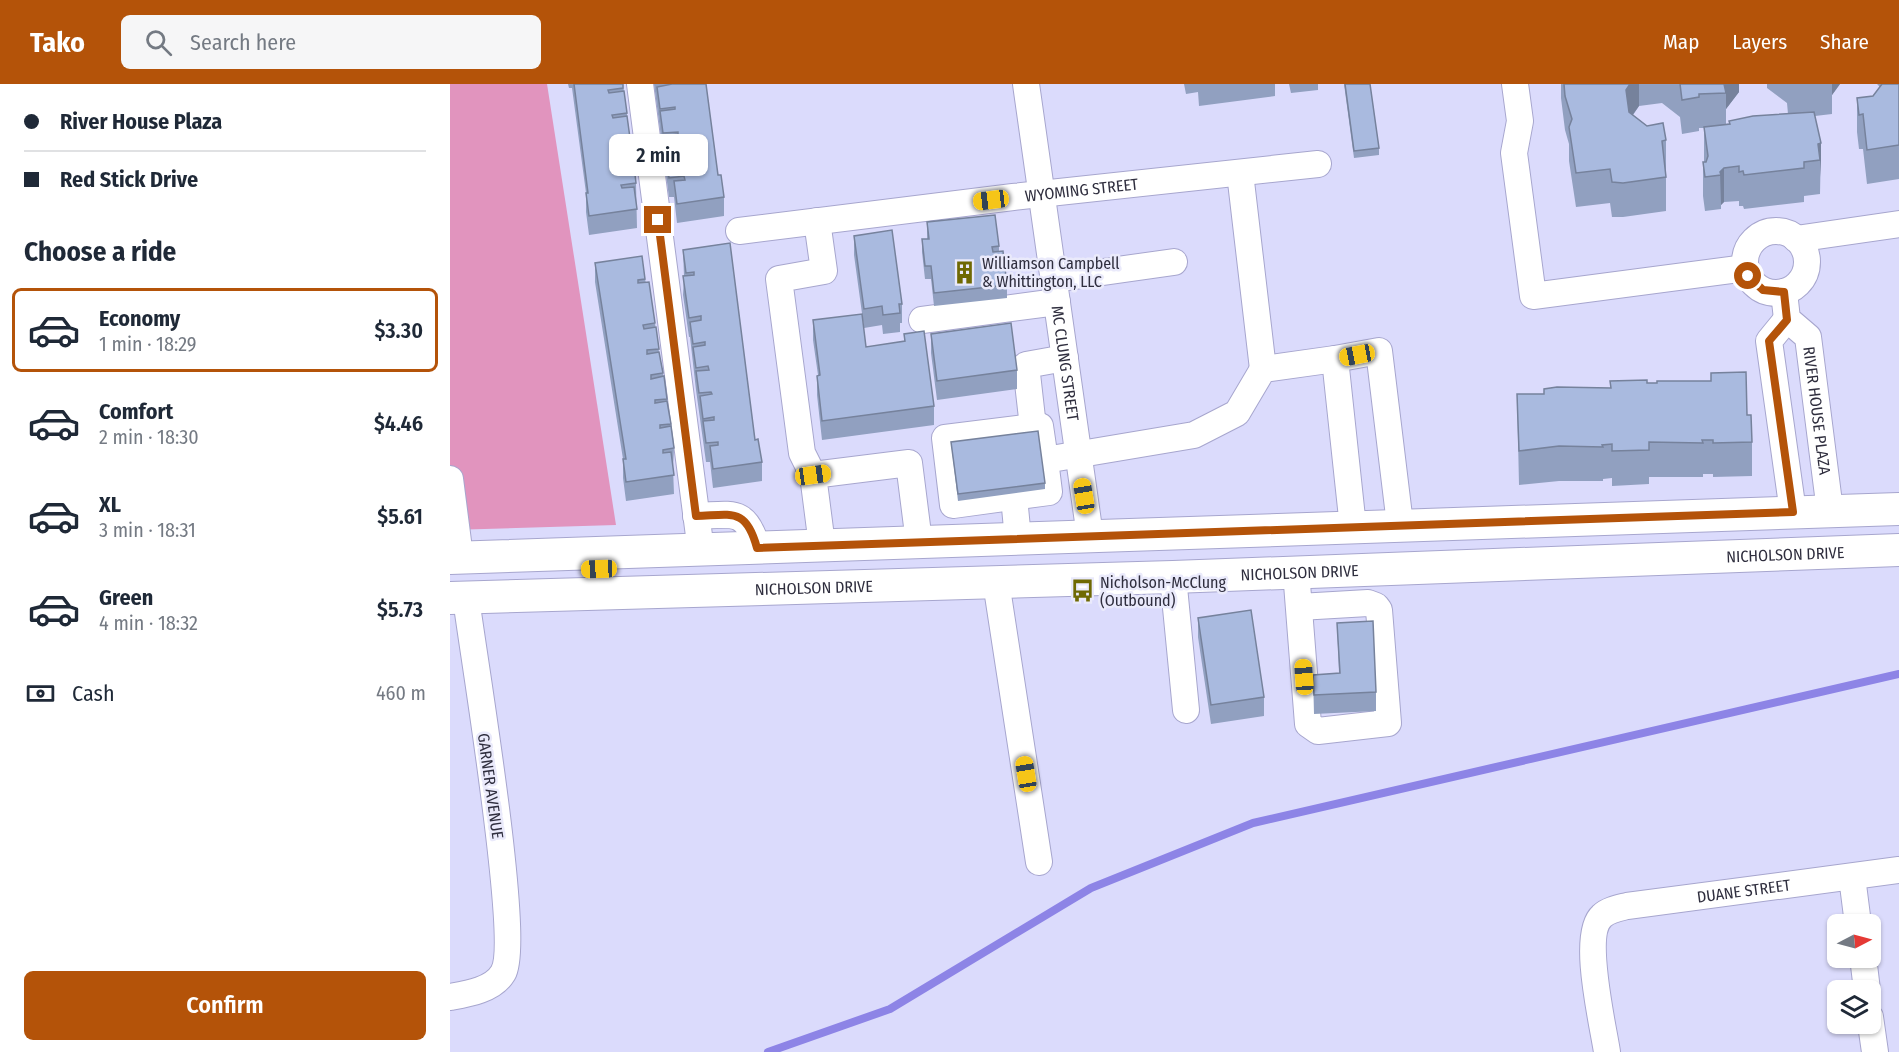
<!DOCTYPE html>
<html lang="en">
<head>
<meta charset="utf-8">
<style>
  :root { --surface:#fff; --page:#f6f6f7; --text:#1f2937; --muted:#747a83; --line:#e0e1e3; --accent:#b45309 }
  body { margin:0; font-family:"Fira Sans Condensed",sans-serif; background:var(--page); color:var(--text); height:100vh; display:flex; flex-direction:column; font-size:22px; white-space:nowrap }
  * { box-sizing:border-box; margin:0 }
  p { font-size:20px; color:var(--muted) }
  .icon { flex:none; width:33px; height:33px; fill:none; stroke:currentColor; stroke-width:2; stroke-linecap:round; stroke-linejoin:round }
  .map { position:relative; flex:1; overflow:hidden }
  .details { display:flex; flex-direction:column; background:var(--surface); width:450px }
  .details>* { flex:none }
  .top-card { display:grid; align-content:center; height:132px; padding:0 24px; background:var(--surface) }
  .needle { width:39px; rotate:84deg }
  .fabs { position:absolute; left:1377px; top:830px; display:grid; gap:12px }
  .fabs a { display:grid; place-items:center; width:54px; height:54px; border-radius:9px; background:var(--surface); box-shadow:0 2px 4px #0004; font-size:30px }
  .end { position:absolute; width:27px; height:27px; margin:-14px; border:8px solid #b45309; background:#fff; box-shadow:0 0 0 3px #fff }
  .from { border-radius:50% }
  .bubble { position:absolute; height:42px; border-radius:9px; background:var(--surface); box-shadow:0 2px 4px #0004; font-size:20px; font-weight:600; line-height:42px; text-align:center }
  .car { position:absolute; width:18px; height:36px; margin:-18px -9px; border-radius:8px; box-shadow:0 0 4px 2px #0007; background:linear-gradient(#f5c518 24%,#345 0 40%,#f5c518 0 76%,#345 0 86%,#f5c518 0) }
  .top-card b { display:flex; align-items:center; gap:21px; height:57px; font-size:22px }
  .top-card b+b { border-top:2px solid var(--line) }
  .top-card i { width:15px; height:15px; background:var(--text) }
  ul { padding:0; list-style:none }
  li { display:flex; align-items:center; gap:18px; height:84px; margin:0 12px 9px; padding:0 12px; border:3px solid transparent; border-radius:9px }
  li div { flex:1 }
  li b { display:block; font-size:22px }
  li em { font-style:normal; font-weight:600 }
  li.current { border-color:var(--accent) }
  li>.icon { width:54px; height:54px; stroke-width:1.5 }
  h2 { padding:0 24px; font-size:27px; line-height:72px }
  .pay { display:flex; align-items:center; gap:15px; height:66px; padding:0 24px; font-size:22px }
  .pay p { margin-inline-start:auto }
  .primary-button { display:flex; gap:12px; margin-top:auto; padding:12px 24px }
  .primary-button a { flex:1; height:69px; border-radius:9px; background:var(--accent); color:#fff; font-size:24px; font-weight:600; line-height:69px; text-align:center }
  header { display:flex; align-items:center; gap:36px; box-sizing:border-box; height:84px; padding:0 30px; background:var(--accent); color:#fff }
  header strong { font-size:28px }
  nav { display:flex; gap:33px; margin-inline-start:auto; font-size:21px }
  .search { width:420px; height:54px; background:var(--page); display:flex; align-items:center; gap:15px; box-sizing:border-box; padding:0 21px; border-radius:9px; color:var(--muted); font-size:22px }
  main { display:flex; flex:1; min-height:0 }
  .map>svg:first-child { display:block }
</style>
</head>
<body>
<header>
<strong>Tako</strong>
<div class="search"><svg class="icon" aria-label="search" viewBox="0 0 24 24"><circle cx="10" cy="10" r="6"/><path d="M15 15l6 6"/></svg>Search here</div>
<nav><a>Map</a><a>Layers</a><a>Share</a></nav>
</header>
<main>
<section class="details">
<div class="top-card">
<b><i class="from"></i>River House Plaza</b>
<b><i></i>Red Stick Drive</b>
</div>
<h2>Choose a ride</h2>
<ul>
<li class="current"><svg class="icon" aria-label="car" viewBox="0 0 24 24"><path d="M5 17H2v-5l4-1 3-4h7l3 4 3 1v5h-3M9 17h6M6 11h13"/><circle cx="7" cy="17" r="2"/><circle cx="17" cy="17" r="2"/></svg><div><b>Economy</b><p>1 min · 18:29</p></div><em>$3.30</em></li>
<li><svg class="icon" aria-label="car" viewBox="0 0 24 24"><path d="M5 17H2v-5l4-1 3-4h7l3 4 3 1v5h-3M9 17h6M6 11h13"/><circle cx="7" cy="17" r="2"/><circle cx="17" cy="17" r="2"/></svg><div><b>Comfort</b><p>2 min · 18:30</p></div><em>$4.46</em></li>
<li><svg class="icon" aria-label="car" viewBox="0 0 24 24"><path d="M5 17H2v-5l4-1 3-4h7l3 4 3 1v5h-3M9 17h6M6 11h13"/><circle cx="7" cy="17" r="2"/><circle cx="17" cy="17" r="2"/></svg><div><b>XL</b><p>3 min · 18:31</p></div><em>$5.61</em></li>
<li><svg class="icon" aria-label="car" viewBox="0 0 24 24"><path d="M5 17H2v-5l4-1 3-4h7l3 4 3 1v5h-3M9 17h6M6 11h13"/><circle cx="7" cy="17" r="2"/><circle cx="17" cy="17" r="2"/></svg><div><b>Green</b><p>4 min · 18:32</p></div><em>$5.73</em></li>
</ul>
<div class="pay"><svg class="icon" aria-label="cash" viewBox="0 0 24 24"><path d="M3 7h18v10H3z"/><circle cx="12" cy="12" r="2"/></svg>Cash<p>460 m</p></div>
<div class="primary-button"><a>Confirm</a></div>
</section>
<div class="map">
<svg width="1449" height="968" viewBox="0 0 1449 968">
  <rect width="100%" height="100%" fill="#dbdbfc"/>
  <path fill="#e194be" d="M0,0H97L166,441L0,446Z"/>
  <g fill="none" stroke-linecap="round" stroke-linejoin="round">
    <path stroke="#8d84e6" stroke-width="8" d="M318,968L440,925L641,804L803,739L1449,590"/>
    <defs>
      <g id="minor">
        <path d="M190,0L251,467"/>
        <path id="s1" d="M576,0L640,452"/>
        <path d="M1065,0L1070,37L1064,69L1083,212L1296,184"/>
        <path d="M790,89L813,285"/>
        <path id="s2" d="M289,147L563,113L868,80"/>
        <circle cx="1326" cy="178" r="31"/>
        <path d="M1346,155L1449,140"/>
        <path d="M604,195L724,178"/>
        <path id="s3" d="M1334,208L1337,235L1358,253L1380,427"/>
        <path d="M1337,235L1319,257L1343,428"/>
        <path d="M472,236L607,218"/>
        <path d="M583,343L576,281L615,274"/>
        <path d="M595,376L590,342L495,354L503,421L599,408L595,376L744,351L787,329L813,285L885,275"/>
        <path d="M363,391L352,369L329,195L374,187L367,137"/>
        <path d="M0,395L10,473"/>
        <path d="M564,413L568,455"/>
        <path d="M246,432C282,431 296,423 307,464"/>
        <path d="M903,443L885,275L929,267L950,440"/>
        <path d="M372,461L363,391L459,379L469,458"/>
        <path d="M846,487L858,640L868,647L938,639L929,526L926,522L918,519L849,523"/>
        <path d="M723,493L736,626"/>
        <path d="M546,498L589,778"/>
        <path d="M1402,793L1408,840"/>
        <path d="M1413,873L1417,906"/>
        <path d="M0,913C17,910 43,906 53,889C72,857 23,570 16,514"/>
        <path d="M1420,933L1425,968"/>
        <path id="s4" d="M1157,968C1153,941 1131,850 1152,832C1158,826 1169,824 1177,822L1449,786"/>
      </g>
      <g id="major">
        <path d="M0,474L1449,425"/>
        <path id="s5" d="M0,514L723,493L1449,466"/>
      </g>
    </defs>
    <use href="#minor" stroke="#a7a6ce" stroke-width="28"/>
    <use href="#major" stroke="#a7a6ce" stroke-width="34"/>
    <use href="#minor" stroke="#fff" stroke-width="26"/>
    <use href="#major" stroke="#fff" stroke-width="32"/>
  </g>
  <g fill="#91a0c0">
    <path d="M118,0H173L186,99L187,144L139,151L136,128V109L122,4H119Z"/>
    <path d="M204,0H256L268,91L274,113V132L227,139L224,113H219Z"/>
    <path d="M734,0H825V12L749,22L748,8L736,10Z"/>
    <path d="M839,0H868V6L841,9Z"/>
    <path d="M894,0H920L929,64V71L904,74Z"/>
    <path d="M1111,0H1289V8L1276,25V40L1338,30L1337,19L1317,4V0H1390L1382,11V30L1365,32L1371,59L1370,110L1354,112V118L1294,125L1293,122H1289V117L1274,118L1271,121V125L1255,127L1253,112V78H1254V44H1249V47L1232,50L1230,33L1212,19L1189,22L1183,31L1216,56V127L1173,133H1162L1160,119L1126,123L1119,77V60L1115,46L1111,14Z"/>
    <path d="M1427,0H1449V95L1417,100L1413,65H1409L1407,48V14L1423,12L1430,3Z"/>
    <path d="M477,138L549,162V167L557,201V214L484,222L481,195H475L472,168V155H477Z"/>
    <path d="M404,152L452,220V239H450V248L433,250L432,241L414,244L404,171Z"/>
    <path d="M280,159L305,356L312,378V397L263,404L260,378H256L246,306L240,253H239L233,211L234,192L233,166Z"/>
    <path d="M145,179L195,195L205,239L209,268L213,289L224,364L223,384L224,410L176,417L173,394V375L145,198Z"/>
    <path d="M363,236L416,263L454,258V250L484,322V341L372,356L367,311V292L368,291L363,256Z"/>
    <path d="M481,250L567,286V305L487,316L481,269Z"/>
    <path d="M1197,299L1297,331L1302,358V392L1263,393V390H1253V393H1199V400L1162,402V394L1153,395V397H1109L1069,401L1067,310H1094L1160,304Z"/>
    <path d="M501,358L595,399V405L508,417Z"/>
    <path d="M748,534L814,613V632L761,640L748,553Z"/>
    <path d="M887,539L926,608V627L864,630L863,591L889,589Z"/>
  </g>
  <g fill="#76829c">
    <path d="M1180,0H1189V22L1176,40V6Z"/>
    <path d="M1273,0H1289V8L1276,25V9Z"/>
    <path d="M1382,0H1390L1382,11Z"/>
    <path d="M1371,59V93L1370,76L1368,60Z"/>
    <path d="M1274,84V118L1271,121L1270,88Z"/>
  </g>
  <g fill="#a9badf" stroke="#76829c" stroke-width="1.5">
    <path d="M124,0H173V4L158,6L159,9L174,7L177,29L162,31L163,34L177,32L180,54L166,56V59L181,57L186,99L171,101L172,104L184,103L187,125L139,132L136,109H138Z"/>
    <path d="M222,0H256L268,91H271L274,113L227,120L224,97L235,96L234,92L219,94L214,52L228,50V48L213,49L210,27L225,25V23L210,25L207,3Z"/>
    <path d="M895,0H920L929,64L904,67Z"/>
    <path d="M1114,0H1180L1176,6L1179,28L1197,42L1213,39L1216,56L1212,57L1216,93L1173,99L1162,98L1160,85L1126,89L1119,43L1122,35L1115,12Z"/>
    <path d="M1230,0H1274L1276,9L1249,10V13L1232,16Z"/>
    <path d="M1432,0H1449V61L1417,66L1413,30L1409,31L1407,14L1423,12Z"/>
    <path d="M1364,28L1371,59L1368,60L1370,76L1354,78V84L1294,91L1293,87L1289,88V82L1274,84L1270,88L1271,91L1255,93L1253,78H1256L1258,72L1254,43L1280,40L1279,37L1303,32Z"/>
    <path d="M545,131L549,162L542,163L543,168L553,167L557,201L484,209L481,182H475L472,155H479L477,138Z"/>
    <path d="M442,146L452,220H449L450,229L433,231L432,222L414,225L404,152Z"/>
    <path d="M280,159L305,356L308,355L312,378L263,385L260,362L268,361V358L256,359L253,337L264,336V333L253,335L250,312L262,310L261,308L249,309L246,287L259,286L258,282L246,284L243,263L255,261V258L243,260L240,238L251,236V232L239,234L233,192L244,191V188L236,189L233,166Z"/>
    <path d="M192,172L195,195L188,196V199L199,198L205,239L193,241L194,245L206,243L209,265L197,266V270L209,268L213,289L201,291V295L214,292L217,315L205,316V319L217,317L221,340L210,341V344L221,342L224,364L213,366V369L221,368L224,391L176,398L173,375H176L145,179Z"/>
    <path d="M412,230L416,263L455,257L454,250L474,247L484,322L372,337L367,292L370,291L363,236Z"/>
    <path d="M561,239L567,286L487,297L481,250Z"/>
    <path d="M1296,288L1297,331H1301L1302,358L1263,359V356H1252L1253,359L1199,358V366L1162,367V360L1152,361L1153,363L1109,362L1069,367L1067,310H1094V305L1107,303L1161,304L1160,297L1197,296V299H1207V297H1261V289Z"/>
    <path d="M588,347L595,399L508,410L501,358Z"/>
    <path d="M801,526L814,613L761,621L748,534Z"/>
    <path d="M923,537L926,608L864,611L863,591L890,589L887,539Z"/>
  </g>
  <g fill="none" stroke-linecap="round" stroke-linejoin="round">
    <path stroke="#b45309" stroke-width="8" d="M208,136L246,432C282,431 296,423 307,464L1343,428L1319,257L1337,236L1334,208L1313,206L1298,192"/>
  </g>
  <defs>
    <symbol id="building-bare" viewBox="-9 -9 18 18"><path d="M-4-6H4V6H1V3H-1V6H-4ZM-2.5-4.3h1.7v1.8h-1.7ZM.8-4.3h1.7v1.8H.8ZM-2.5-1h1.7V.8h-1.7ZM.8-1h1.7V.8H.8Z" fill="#6f6903" stroke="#eaeafb" stroke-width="2.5" paint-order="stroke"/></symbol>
    <symbol id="bus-bare" viewBox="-9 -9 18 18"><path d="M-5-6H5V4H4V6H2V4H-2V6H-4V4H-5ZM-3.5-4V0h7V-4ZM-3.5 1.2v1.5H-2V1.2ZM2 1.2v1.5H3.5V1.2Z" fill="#6f6903" stroke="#eaeafb" stroke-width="2.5" paint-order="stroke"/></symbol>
  </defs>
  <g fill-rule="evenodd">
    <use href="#building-bare" x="498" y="172" width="33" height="33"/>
    <use href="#bus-bare" x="616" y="490" width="33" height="33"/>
  </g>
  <g text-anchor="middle" stroke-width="5" stroke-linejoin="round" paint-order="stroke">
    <g font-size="16" fill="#2f2e3e" stroke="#eaeafb">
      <text dy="6" stroke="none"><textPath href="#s2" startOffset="345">WYOMING STREET</textPath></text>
      <text dy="6" stroke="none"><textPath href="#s1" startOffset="282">MC CLUNG STREET</textPath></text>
      <text dy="6" stroke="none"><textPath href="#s3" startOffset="129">RIVER HOUSE PLAZA</textPath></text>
      <text dy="6" stroke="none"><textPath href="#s5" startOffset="1336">NICHOLSON DRIVE</textPath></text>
      <text dy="6" stroke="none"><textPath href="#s5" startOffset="850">NICHOLSON DRIVE</textPath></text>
      <text dy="6" stroke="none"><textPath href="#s5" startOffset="364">NICHOLSON DRIVE</textPath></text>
      <text transform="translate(41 702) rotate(82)" y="6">GARNER AVENUE</text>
      <text dy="6" stroke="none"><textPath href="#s4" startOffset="284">DUANE STREET</textPath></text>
    </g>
    <g font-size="16" fill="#2f2e3e" stroke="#eaeafb" text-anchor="start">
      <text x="532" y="185">Williamson Campbell<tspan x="532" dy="18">&amp; Whittington, LLC</tspan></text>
      <text x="650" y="504">Nicholson-McClung<tspan x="650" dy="18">(Outbound)</tspan></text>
    </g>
  </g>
</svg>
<div class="fabs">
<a><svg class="needle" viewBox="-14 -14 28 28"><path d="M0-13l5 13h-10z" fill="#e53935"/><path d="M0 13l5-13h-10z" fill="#747a83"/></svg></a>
<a><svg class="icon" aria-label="layers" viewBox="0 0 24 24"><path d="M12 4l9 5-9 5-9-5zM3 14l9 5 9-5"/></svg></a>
</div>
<i class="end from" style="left:1298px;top:192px"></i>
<i class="end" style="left:208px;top:136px"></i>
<div class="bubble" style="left:159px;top:50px;width:99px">2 min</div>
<i class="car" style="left:541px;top:116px;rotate:263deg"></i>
<i class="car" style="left:907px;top:271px;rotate:259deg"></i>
<i class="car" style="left:363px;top:391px;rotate:82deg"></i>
<i class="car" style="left:634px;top:412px;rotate:351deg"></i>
<i class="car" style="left:149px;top:485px;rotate:268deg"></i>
<i class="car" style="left:854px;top:593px;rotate:356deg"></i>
<i class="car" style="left:576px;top:690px;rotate:351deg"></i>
</div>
</main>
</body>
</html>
